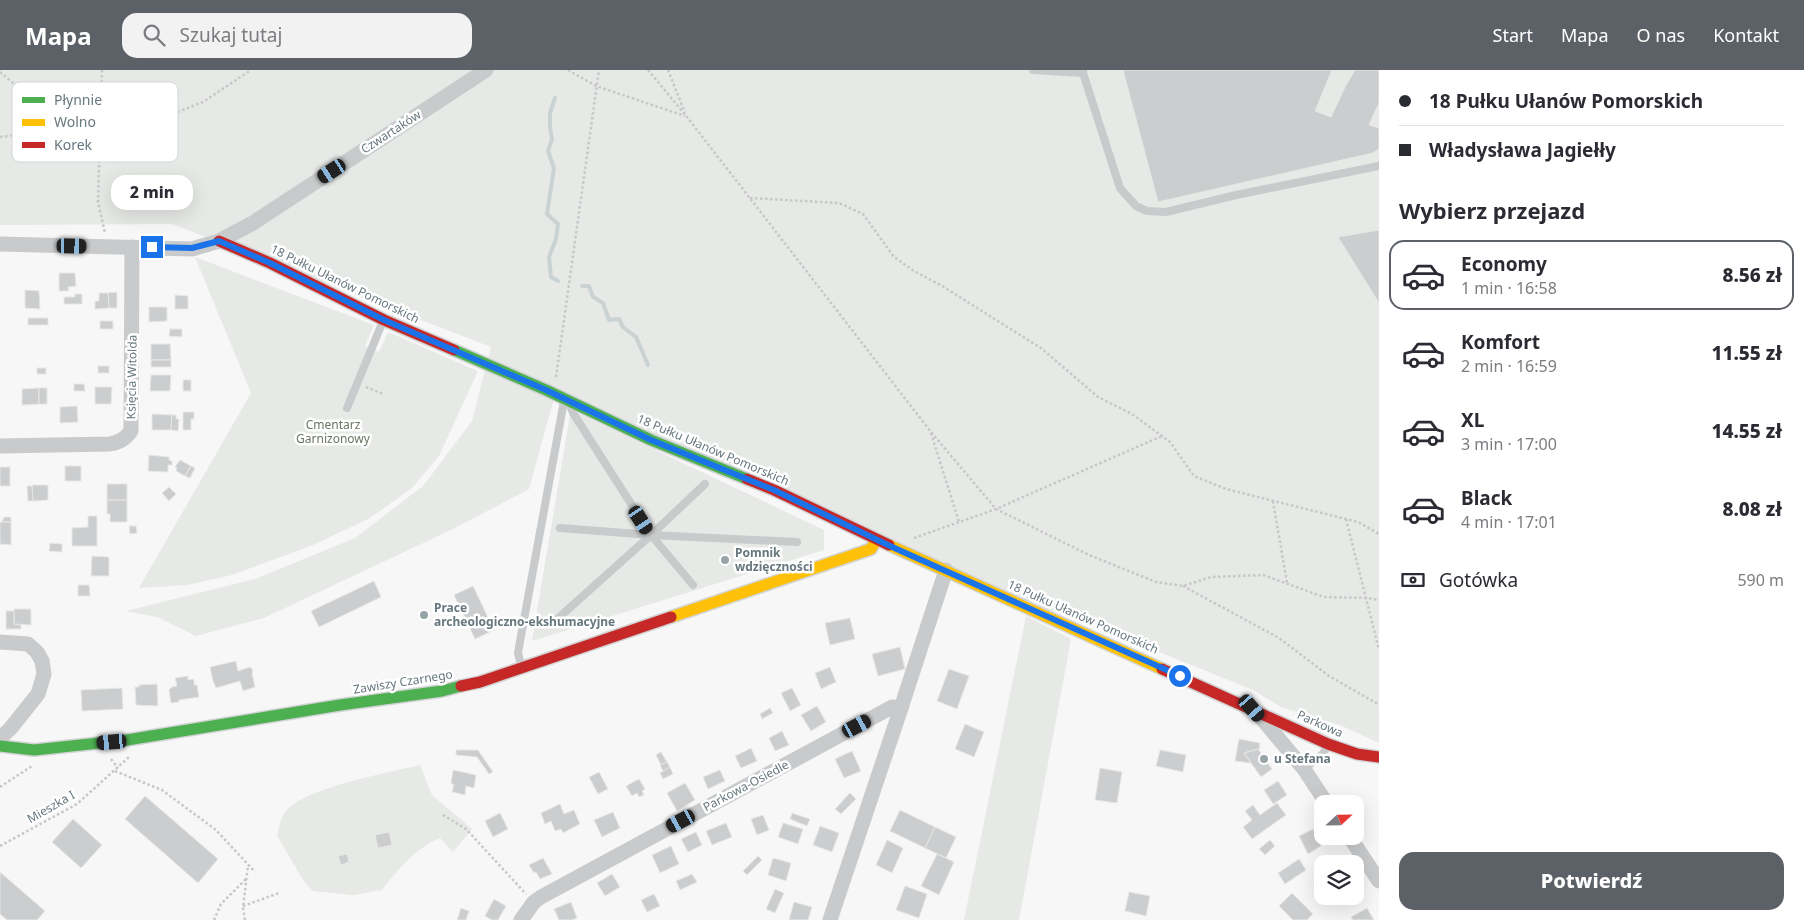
<!DOCTYPE html>
<html lang="pl">
<head>
<meta charset="utf-8">
<style>
  :root { --surface:#fff; --page:#f2f2f3; --text:#2b2b33; --muted:#7c7c81; --line:#e1e1e2; --accent:#5c6168 }
  body { margin:0; font-family:"Noto Sans",sans-serif; background:var(--page); color:var(--text); height:100vh; display:flex; flex-direction:column; font-size:19px; white-space:nowrap }
  * { box-sizing:border-box; margin:0 }
  p { font-size:16px; color:var(--muted) }
  .icon { flex:none; width:28px; height:28px; fill:none; stroke:currentColor; stroke-width:2; stroke-linecap:round; stroke-linejoin:round }
  .map { position:relative; flex:1; overflow:hidden }
  .panel { display:flex; flex-direction:column; background:var(--surface); width:425px }
  .panel>* { flex:none }
  .banner { display:grid; align-content:center; height:110px; padding:0 20px; background:var(--surface) }
  .needle { width:32px; rotate:68deg }
  .tools { position:absolute; left:1314px; top:725px; display:grid; gap:10px }
  .tools a { display:grid; place-items:center; width:50px; height:50px; border-radius:10px; background:var(--surface); box-shadow:0 5px 20px #0002; font-size:25px }
  .end { position:absolute; width:22px; height:22px; margin:-11px; border:6px solid #1a73e8; background:#fff; box-shadow:0 0 0 2px #fff }
  .from { border-radius:50% }
  .bubble { position:absolute; height:35px; border-radius:15px; background:var(--surface); box-shadow:0 5px 20px #0002; font-size:16px; font-weight:800; line-height:35px; text-align:center }
  .car { position:absolute; width:15px; height:30px; margin:-15px -8px; border-radius:6px; box-shadow:0 0 4px 1px #0007; background:linear-gradient(#222 24%,#8ab4d8 0 40%,#222 0 76%,#8ab4d8 0 86%,#222 0) }
  .banner b { display:flex; align-items:center; gap:18px; height:48px; font-size:19px }
  .banner b+b { border-top:1px solid var(--line) }
  .banner i { width:12px; height:12px; background:var(--text) }
  ul { padding:0; list-style:none }
  li { display:flex; align-items:center; gap:15px; height:70px; margin:0 10px 8px; padding:0 10px; border:2px solid transparent; border-radius:15px }
  li div { flex:1 }
  li b { display:block; font-size:19px }
  li em { font-style:normal; font-weight:800 }
  li.active { border-color:var(--accent) }
  li>.icon { width:45px; height:45px; stroke-width:1.5 }
  h2 { padding:0 20px; font-size:22px; line-height:60px }
  .pay { display:flex; align-items:center; gap:12px; height:55px; padding:0 20px; font-size:19px }
  .pay p { margin-inline-start:auto }
  .button { display:flex; gap:10px; margin-top:auto; padding:10px 20px }
  .button a { flex:1; height:58px; border-radius:15px; background:var(--accent); color:#fff; font-size:20px; font-weight:800; line-height:58px; text-align:center }
  header { display:flex; align-items:center; gap:30px; box-sizing:border-box; height:70px; padding:0 25px; background:var(--accent); color:#fff }
  header strong { font-size:24px }
  nav { display:flex; gap:28px; margin-inline-start:auto; font-size:18px }
  .search { width:350px; height:45px; background:var(--page); display:flex; align-items:center; gap:12px; box-sizing:border-box; padding:0 18px; border-radius:15px; color:var(--muted); font-size:19px }
  main { display:flex; flex:1; min-height:0 }
  .map>svg:first-child { display:block }
</style>
</head>
<body>
<header>
<strong>Mapa</strong>
<div class="search"><svg class="icon" aria-label="search" viewBox="0 0 24 24"><circle cx="10" cy="10" r="6"/><path d="M15 15l6 6"/></svg>Szukaj tutaj</div>
<nav><a>Start</a><a>Mapa</a><a>O nas</a><a>Kontakt</a></nav>
</header>
<main>
<div class="map">
<svg width="1379" height="850" viewBox="0 0 1379 850">
  <rect width="100%" height="100%" fill="#f7f7f7"/>
  <g fill="#e6e9e5">
    <path d="M0,0H1379V673L1340,655L1281,637L1253,620L1112,563L1029,533L556,321L529,419L455,458L264,548L196,566L157,547L126,541L255,509L355,468L423,416L472,351L491,277L172,154L0,155Z"/>
    <path d="M195,187L374,255L365,276L379,282L388,262L478,301L439,386L412,418L370,448L313,475L232,505L187,515L139,518L251,323Z"/>
    <path d="M575,342L824,460V480L532,571L570,345Z"/>
    <path d="M1026,546L1071,569L1019,850H964Z"/>
    <path d="M420,695L432,725L472,759L453,782L440,768C416,778 398,799 382,820L353,825L313,821L305,813L277,766C279,759 280,750 284,744C297,719 392,702 420,695Z"/>
  </g>
  <g fill="none" stroke-linecap="round" stroke-linejoin="round">
    <g stroke="#cad2d4" stroke-width="4">
      <path d="M555,28L550,43V58L552,69L548,81L554,98L547,144L558,154L556,169L549,187L551,207L558,211"/>
      <path d="M582,216H589L593,227L603,233L609,250L619,249L623,257L636,267L648,295"/>
    </g>
  </g>
  <g fill="#cccdce" stroke="#e7e7e6">
    <path d="M1123,0H1332L1315,41L1331,47L1345,17L1355,0H1379V33L1369,55L1379,58V79L1373,83L1158,132Z"/>
    <path d="M1379,160V233L1338,167Z"/>
    <path d="M59,203H75L76,216L68,217L69,221H59Z"/>
    <path d="M25,220L39,221L40,239L25,238Z"/>
    <path d="M117,222V238H109L108,223Z"/>
    <path d="M99,223H108L109,238L95,239V231H99Z"/>
    <path d="M75,224H82V234H64V227H75Z"/>
    <path d="M175,225L188,226V239H175Z"/>
    <path d="M149,237H167V251L149,252Z"/>
    <rect x="28" y="248" width="20" height="7"/>
    <rect x="100" y="251" width="13" height="8"/>
    <path d="M170,259H182V267L169,266Z"/>
    <path d="M151,274H170L171,290H151Z"/>
    <rect x="151" y="290" width="20" height="7"/>
    <rect x="98" y="296" width="11" height="7"/>
    <rect x="37" y="298" width="9" height="6"/>
    <path d="M151,305H171L170,321H150Z"/>
    <rect x="183" y="310" width="8" height="11"/>
    <path d="M74,314H84L85,321H74Z"/>
    <path d="M95,317H112L111,334H95Z"/>
    <path d="M39,318V334L22,335V319Z"/>
    <rect x="39" y="318" width="8" height="16"/>
    <path d="M77,336L78,352L60,353V337Z"/>
    <path d="M183,342H194V349H191V360H183Z"/>
    <path d="M152,344L172,345L171,360H152Z"/>
    <path d="M172,345H176V349H179L178,361L171,360Z"/>
    <path d="M149,385L169,387V390L172,391V395H168V402L148,401Z"/>
    <path d="M180,390L191,396L185,406L176,401L177,398L175,397Z"/>
    <rect x="65" y="396" width="16" height="15"/>
    <path d="M191,396L195,398L190,408L185,406Z"/>
    <rect x="0" y="397" width="10" height="19"/>
    <rect x="107" y="414" width="20" height="16"/>
    <path d="M32,415H48V430L33,431Z"/>
    <path d="M27,416H32L33,431H28Z"/>
    <path d="M169,417L176,424L169,431L162,423Z"/>
    <path d="M107,430H127V452H110V444H107Z"/>
    <path d="M88,446H97V476H72V458L88,457Z"/>
    <path d="M4,447H11V452H2Z"/>
    <path d="M0,452H11V475L0,474Z"/>
    <path d="M129,456H136L137,463L130,464Z"/>
    <path d="M50,473L62,474V482L49,481Z"/>
    <path d="M92,486L109,487V506H91Z"/>
    <path d="M374,511L381,527L319,557L311,541Z"/>
    <path d="M78,515H89L90,526H78Z"/>
    <path d="M473,516L494,560L475,569L454,525Z"/>
    <path d="M14,539H31V555L14,554Z"/>
    <path d="M6,541H14V554L21,555V559H6Z"/>
    <path d="M850,548L855,569L830,575L825,553Z"/>
    <path d="M900,577L905,599L878,606L872,584Z"/>
    <path d="M236,591L238,601L250,597L253,600L252,604L255,617L243,621L240,611L216,618L213,611L210,597Z"/>
    <path d="M830,597L836,612L821,619L815,603Z"/>
    <path d="M949,599L969,606L957,639L937,631Z"/>
    <path d="M188,606V610L194,609V615H197L199,627L179,630V632L171,633L169,620L172,617L177,616L175,608Z"/>
    <path d="M157,614L158,636L136,635L135,617H139V615Z"/>
    <path d="M122,618L123,639L82,641L81,620Z"/>
    <path d="M792,618L801,635L790,641L781,623Z"/>
    <path d="M817,636L826,652L811,661L801,645Z"/>
    <path d="M770,638L773,643L762,649L760,644Z"/>
    <path d="M965,654L984,662L974,687L955,679Z"/>
    <path d="M782,661L789,675L775,681L769,668Z"/>
    <path d="M1239,669L1260,673L1259,680L1258,679L1244,683L1251,693L1235,691Z"/>
    <path d="M751,678L757,691L741,698L735,686Z"/>
    <path d="M1258,679L1272,699L1261,707L1244,683Z"/>
    <path d="M456,680H478L493,702L489,704L477,687L456,685Z"/>
    <path d="M1160,680L1186,685L1183,702L1156,696Z"/>
    <path d="M852,681L861,701L844,708L835,689Z"/>
    <path d="M661,682L667,692L661,695L656,685Z"/>
    <path d="M667,692L670,697L663,701L660,695Z"/>
    <path d="M670,697L673,704L663,709L660,703Z"/>
    <path d="M1100,698L1122,702L1117,733L1095,730Z"/>
    <path d="M453,700L476,705L474,718L466,716L465,725L452,722L454,714H451Z"/>
    <path d="M720,700L725,711L708,719L703,707Z"/>
    <path d="M599,702L608,719L598,724L589,707Z"/>
    <path d="M639,709L645,719L642,721L644,725L639,727L637,723L632,726L626,716Z"/>
    <path d="M1278,711L1287,725L1273,734L1264,720Z"/>
    <path d="M685,713L695,730L677,741L667,723Z"/>
    <path d="M850,723L856,729L841,744L835,739Z"/>
    <path d="M145,726L218,789L198,813L125,749Z"/>
    <path d="M1277,733L1286,745L1252,769L1243,757L1252,750L1245,741L1253,735L1260,745Z"/>
    <path d="M560,734L564,744L574,740L580,754L563,763L561,759L555,761L551,751L545,754L541,743Z"/>
    <path d="M900,740L935,757L925,778L890,761Z"/>
    <path d="M613,742L620,758L602,767L594,750Z"/>
    <path d="M500,743L508,759L493,767L485,751Z"/>
    <path d="M792,743L810,749L807,756L790,749Z"/>
    <path d="M763,745L769,760L757,765L751,749Z"/>
    <path d="M73,749L102,775L81,798L52,772Z"/>
    <path d="M726,753L732,767L712,775L706,761Z"/>
    <path d="M783,753L803,759L798,774L778,767Z"/>
    <path d="M820,756L839,763L832,782L813,775Z"/>
    <path d="M935,757L956,767L946,788L925,778Z"/>
    <path d="M1313,759L1321,776L1308,784L1299,766Z"/>
    <path d="M389,762L392,775L378,778L375,765Z"/>
    <path d="M696,762L702,775L688,782L681,769Z"/>
    <path d="M887,770L903,778L892,803L876,795Z"/>
    <path d="M1270,770L1275,776L1265,785L1259,779Z"/>
    <path d="M671,776L679,794L660,803L652,785Z"/>
    <path d="M347,784L349,792L341,795L338,786Z"/>
    <path d="M937,784L954,792L939,825L921,816Z"/>
    <path d="M758,786L762,790L747,805L743,801Z"/>
    <path d="M543,788L552,804L540,809L536,802L534,803L529,795Z"/>
    <path d="M773,788L791,793L786,811L768,805Z"/>
    <path d="M1299,789L1306,800L1285,814L1278,803Z"/>
    <path d="M0,802L45,841L37,850H7L0,844Z"/>
    <path d="M612,804L620,817L605,826L597,813Z"/>
    <path d="M692,804L697,812L680,820L676,811Z"/>
    <path d="M905,816L927,824L919,848L896,840Z"/>
    <path d="M775,819L784,823L775,843L766,839Z"/>
    <path d="M1129,822L1150,826L1146,846L1125,841Z"/>
    <path d="M1292,823L1313,844L1307,850H1293L1279,836Z"/>
    <path d="M654,824L660,836L647,842L641,830Z"/>
    <path d="M494,829L506,836L498,850H492L485,846Z"/>
    <path d="M571,832L577,848L572,850H559L554,839Z"/>
    <path d="M794,832L812,837L808,850H789Z"/>
    <path d="M461,838L469,841L466,850H457Z"/>
    <path d="M1367,838L1374,850H1353L1351,847Z"/>
  </g>
  <g fill="none" stroke-linecap="round" stroke-linejoin="round">
    <defs>
      <g id="fast">
        <path d="M454,280L546,320L651,370L747,409"/>
        <path d="M0,676L34,680L127,670L340,635L442,621L461,616"/>
      </g>
      <g id="slow">
        <path d="M889,475L1162,599"/>
        <path d="M671,547L871,479L876,470"/>
      </g>
      <g id="jam">
        <path d="M219,171L270,193L384,250L454,280"/>
        <path d="M747,409L774,420L889,475"/>
        <path d="M1162,599L1328,674L1357,684L1379,687"/>
        <path d="M461,616L480,612L671,547"/>
      </g>
    </defs>
    <use href="#fast" stroke="#d2d3d4" stroke-width="14"/>
    <use href="#slow" stroke="#d2d3d4" stroke-width="14"/>
    <use href="#jam" stroke="#d2d3d4" stroke-width="14"/>
    <g stroke="#c7c7c8" stroke-width="2.5" stroke-dasharray="2.5 2.5" stroke-linecap="butt">
      <path d="M102,0L98,132L105,163"/>
      <path d="M568,0L596,16L685,46"/>
      <path d="M648,0L687,47L931,362L996,439L1089,485L1156,512L1183,516L1211,507L1263,505L1324,527L1367,528L1379,530"/>
      <path d="M668,0L685,43"/>
      <path d="M0,2L68,59L99,92"/>
      <path d="M0,67L100,55L157,50L203,32L251,0"/>
      <path d="M750,128L839,133L863,144L894,187L914,201L942,216L1041,278L1098,327L1132,344L1170,372L1194,406L1226,419L1358,452L1379,464"/>
      <path d="M556,307L599,0"/>
      <path d="M366,317L383,324"/>
      <path d="M931,363L959,452"/>
      <path d="M1273,431L1287,513"/>
      <path d="M1346,449L1379,580"/>
      <path d="M914,468L996,439L1162,366"/>
      <path d="M1183,516L1279,568L1329,606L1376,633H1379"/>
      <path d="M111,689L118,698"/>
      <path d="M115,701L162,720L216,760L255,802"/>
      <path d="M0,717L32,696"/>
      <path d="M443,745L466,759L526,824"/>
      <path d="M0,776L77,734L129,687"/>
      <path d="M243,836L279,823"/>
      <path d="M214,850L221,834L246,809"/>
      <path d="M245,850L243,838L248,795"/>
    </g>
    <g stroke="#c8cacb" stroke-width="8">
      <path d="M1033,0L1083,3V0"/>
      <path d="M1083,3L1120,118L1136,136L1147,141L1166,142L1236,125L1379,96"/>
      <path d="M347,338L383,251"/>
      <path d="M571,338L573,343L651,465L693,515"/>
      <path d="M560,458L651,465L797,472"/>
      <path d="M555,551L651,465L705,414"/>
      <path d="M521,595L518,583L521,566L564,331"/>
      <path d="M1304,699L1323,684L1327,676"/>
    </g>
    <g stroke="#c8cacb" stroke-width="15">
      <path d="M0,174L192,179L219,171L253,153L486,0"/>
      <path d="M0,376L110,374C120,372 125,369 131,361L132,177"/>
      <path d="M0,572L28,574L37,582L42,591L44,604L38,624L10,659L0,668"/>
      <path d="M1258,644L1304,699L1327,734"/>
      <path d="M1349,766L1379,811"/>
      <path d="M521,850L534,832L541,827L892,637L901,638L946,500"/>
      <path d="M830,850L901,638"/>
    </g>
    <use href="#fast" stroke="#4caf50" stroke-width="11"/>
    <use href="#slow" stroke="#ffc107" stroke-width="11"/>
    <use href="#jam" stroke="#c62828" stroke-width="11"/>
  </g>
  <g fill="none" stroke-linecap="round" stroke-linejoin="round">
    <path stroke="#1a73e8" stroke-width="6" d="M152,177L192,178L219,171L270,193L384,250L546,320L651,370L774,420L890,476L1180,606"/>
  </g>
  <g fill="#99a4a8" stroke="#fff" stroke-width="2">
    <circle cx="725" cy="490" r="5"/>
    <circle cx="424" cy="545" r="5"/>
    <circle cx="1264" cy="689" r="5"/>
  </g>
  <g text-anchor="middle" stroke-width="5" stroke-linejoin="round" paint-order="stroke">
    <g font-size="12" fill="#66777d" stroke="#fff">
      <text transform="translate(391 62) rotate(-33)" y="4">Czwartaków</text>
      <text transform="translate(345 214) rotate(26)" y="4">18 Pułku Ułanów Pomorskich</text>
      <text transform="translate(132 307) rotate(-89)" y="4">Księcia Witolda</text>
      <text transform="translate(713 380) rotate(23)" y="4">18 Pułku Ułanów Pomorskich</text>
      <text transform="translate(1083 547) rotate(24)" y="4">18 Pułku Ułanów Pomorskich</text>
      <text transform="translate(403 612) rotate(-9)" y="4">Zawiszy Czarnego</text>
      <text transform="translate(1320 654) rotate(24)" y="4">Parkowa</text>
      <text transform="translate(746 716) rotate(-28)" y="4">Parkowa-Osiedle</text>
      <text transform="translate(51 737) rotate(-30)" y="4">Mieszka I</text>
    </g>
    <g font-size="12" fill="#6b7665" stroke="#fff">
      <text x="333" y="359">Cmentarz<tspan x="333" dy="14">Garnizonowy</tspan></text>
    </g>
    <g font-size="12" font-weight="bold" fill="#66777d" stroke="#fff" text-anchor="start">
      <text x="735" y="487">Pomnik<tspan x="735" dy="14">wdzięczności</tspan></text>
      <text x="434" y="542">Prace<tspan x="434" dy="14">archeologiczno-ekshumacyjne</tspan></text>
      <text x="1274" y="693">u Stefana</text>
    </g>
  </g>
  <rect x="12" y="12" width="166" height="80" rx="8" fill="#fff" stroke="#d1d6d8" stroke-width="1"/>
  <rect x="22" y="27" width="23" height="6" fill="#4caf50"/>
  <rect x="22" y="49" width="23" height="7" fill="#ffc107"/>
  <rect x="22" y="72" width="23" height="6" fill="#c62828"/>
  <g font-size="14" fill="#66777d">
    <text x="54" y="35">Płynnie</text>
    <text x="54" y="57">Wolno</text>
    <text x="54" y="80">Korek</text>
  </g>
</svg>
<div class="tools">
<a><svg class="needle" viewBox="-14 -14 28 28"><path d="M0-13l5 13h-10z" fill="#e53935"/><path d="M0 13l5-13h-10z" fill="#7c7c81"/></svg></a>
<a><svg class="icon" aria-label="layers" viewBox="0 0 24 24"><path d="M12 4l9 5-9 5-9-5zM3 14l9 5 9-5"/></svg></a>
</div>
<i class="end from" style="left:1180px;top:606px"></i>
<i class="end" style="left:152px;top:177px"></i>
<div class="bubble" style="left:111px;top:105px;width:82px">2 min</div>
<i class="car" style="left:332px;top:101px;rotate:237deg"></i>
<i class="car" style="left:72px;top:176px;rotate:91deg"></i>
<i class="car" style="left:641px;top:450px;rotate:147deg"></i>
<i class="car" style="left:1252px;top:638px;rotate:139deg"></i>
<i class="car" style="left:857px;top:656px;rotate:62deg"></i>
<i class="car" style="left:112px;top:672px;rotate:265deg"></i>
<i class="car" style="left:681px;top:751px;rotate:242deg"></i>
</div>
<section class="panel">
<div class="banner">
<b><i class="from"></i>18 Pułku Ułanów Pomorskich</b>
<b><i></i>Władysława Jagiełły</b>
</div>
<h2>Wybierz przejazd</h2>
<ul>
<li class="active"><svg class="icon" aria-label="car" viewBox="0 0 24 24"><path d="M5 17H2v-5l4-1 3-4h7l3 4 3 1v5h-3M9 17h6M6 11h13"/><circle cx="7" cy="17" r="2"/><circle cx="17" cy="17" r="2"/></svg><div><b>Economy</b><p>1 min · 16:58</p></div><em>8.56 zł</em></li>
<li><svg class="icon" aria-label="car" viewBox="0 0 24 24"><path d="M5 17H2v-5l4-1 3-4h7l3 4 3 1v5h-3M9 17h6M6 11h13"/><circle cx="7" cy="17" r="2"/><circle cx="17" cy="17" r="2"/></svg><div><b>Komfort</b><p>2 min · 16:59</p></div><em>11.55 zł</em></li>
<li><svg class="icon" aria-label="car" viewBox="0 0 24 24"><path d="M5 17H2v-5l4-1 3-4h7l3 4 3 1v5h-3M9 17h6M6 11h13"/><circle cx="7" cy="17" r="2"/><circle cx="17" cy="17" r="2"/></svg><div><b>XL</b><p>3 min · 17:00</p></div><em>14.55 zł</em></li>
<li><svg class="icon" aria-label="car" viewBox="0 0 24 24"><path d="M5 17H2v-5l4-1 3-4h7l3 4 3 1v5h-3M9 17h6M6 11h13"/><circle cx="7" cy="17" r="2"/><circle cx="17" cy="17" r="2"/></svg><div><b>Black</b><p>4 min · 17:01</p></div><em>8.08 zł</em></li>
</ul>
<div class="pay"><svg class="icon" aria-label="cash" viewBox="0 0 24 24"><path d="M3 7h18v10H3z"/><circle cx="12" cy="12" r="2"/></svg>Gotówka<p>590 m</p></div>
<div class="button"><a>Potwierdź</a></div>
</section>
</main>
</body>
</html>
